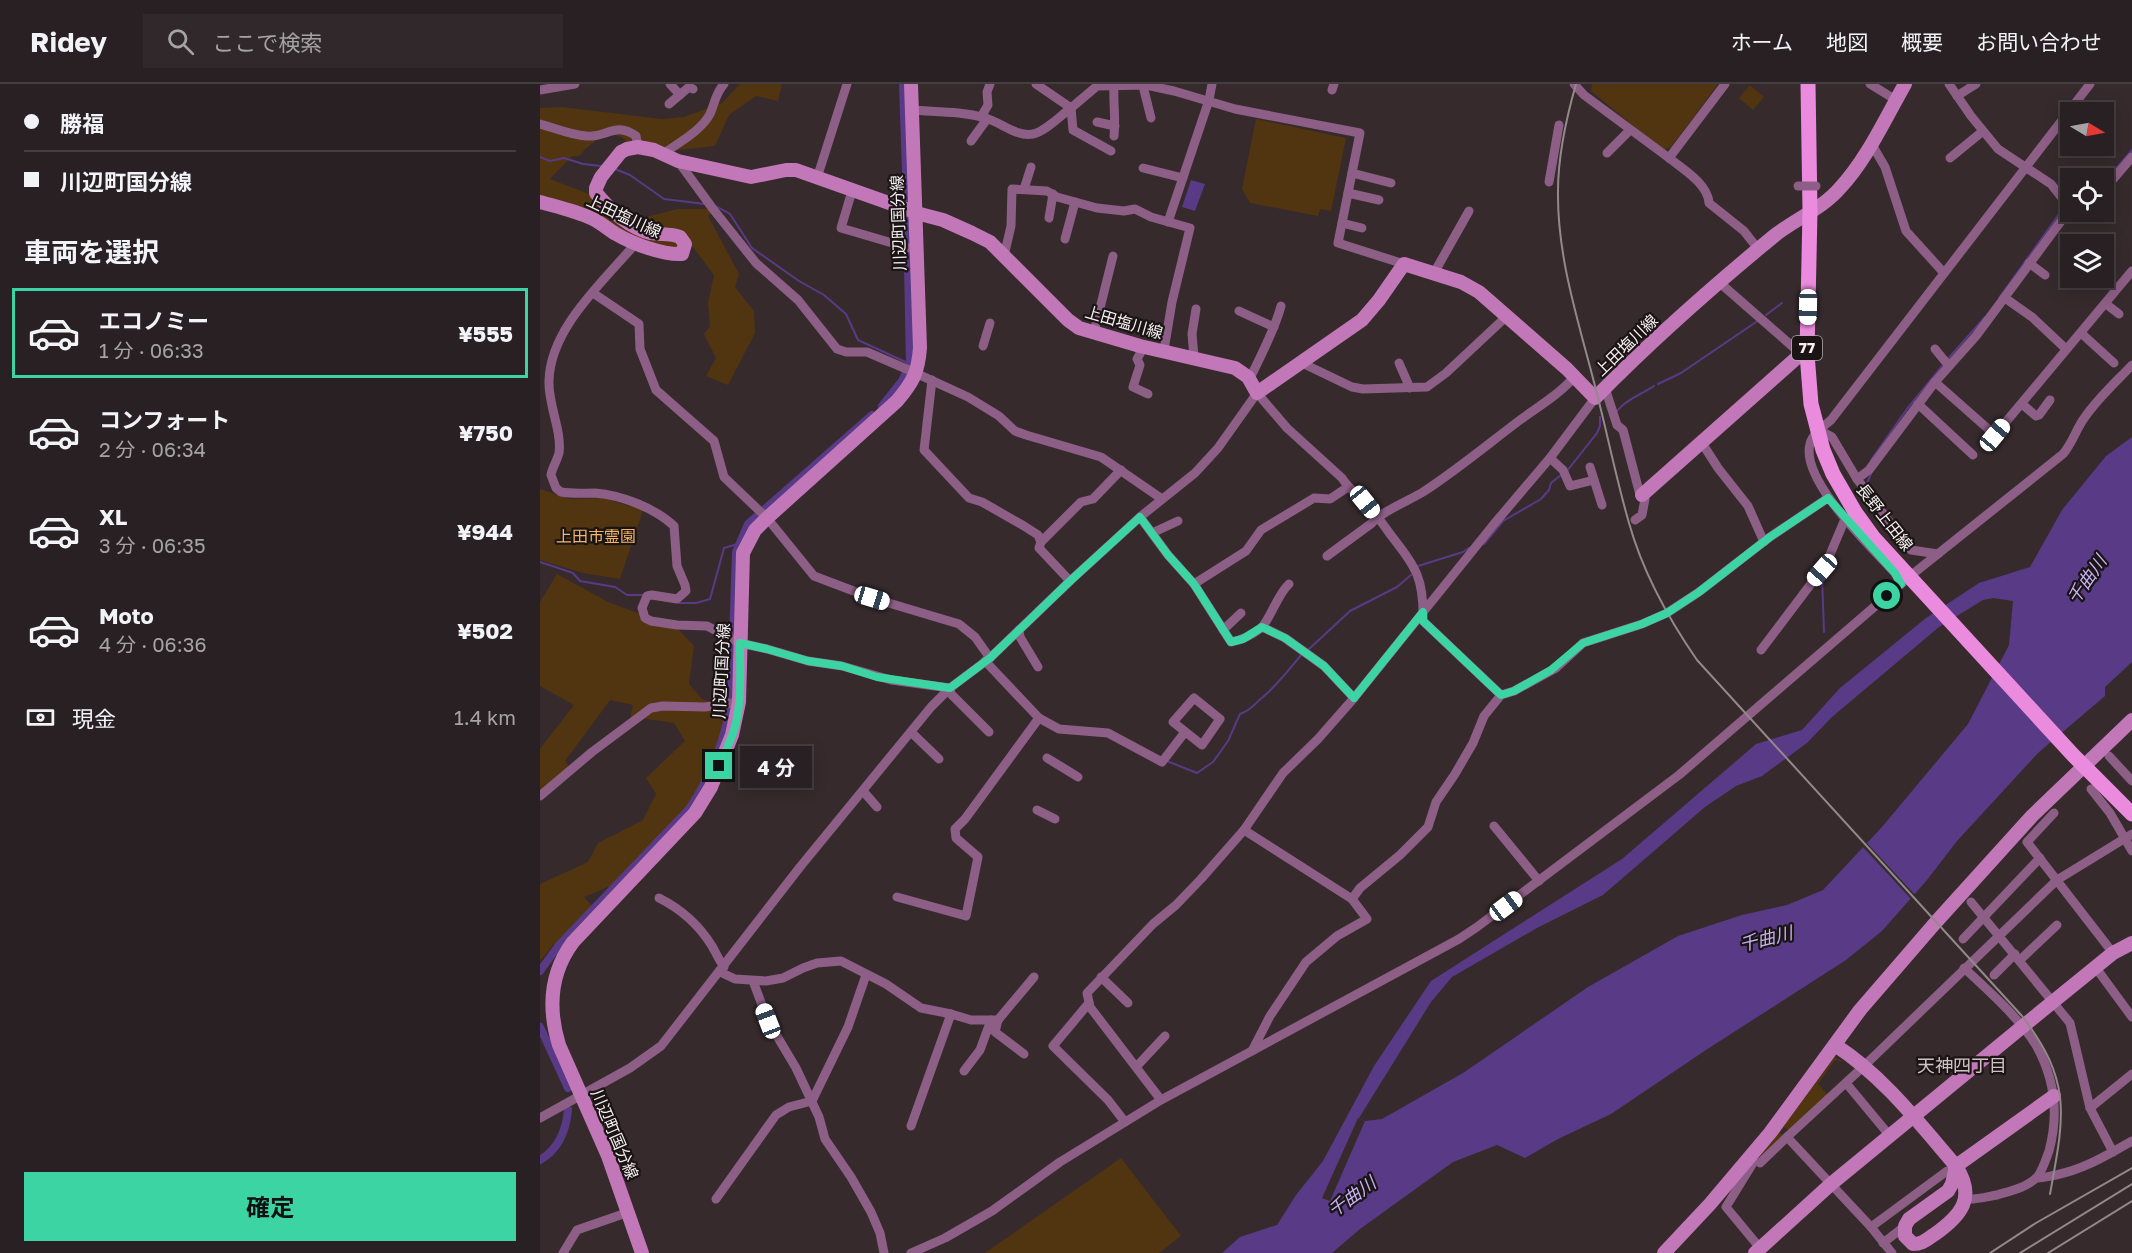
<!DOCTYPE html>
<html lang="ja">
<head>
<meta charset="utf-8">
<style>
  :root { --surface:#282022; --page:#30282a; --text:#f1f3f6; --muted:#a5a3a5; --line:#443e40; --accent:#3dd4a3 }
  body { margin:0; font-family:"Golos Text","Noto Sans JP",sans-serif; background:var(--page); color:var(--text); height:100vh; display:flex; flex-direction:column; font-size:22px; white-space:nowrap }
  * { box-sizing:border-box; margin:0 }
  p { font-size:20px; color:var(--muted) }
  .icon { flex:none; width:33px; height:33px; fill:none; stroke:currentColor; stroke-width:2; stroke-linecap:round; stroke-linejoin:round }
  .map { position:relative; flex:1; overflow:hidden }
  .panel { display:flex; flex-direction:column; background:var(--surface); width:540px }
  .panel>* { flex:none }
  .hud { display:grid; align-content:center; height:132px; padding:0 24px; background:var(--surface) }
  .needle { width:39px; rotate:100deg }
  .buttons { position:absolute; left:1520px; top:18px; display:grid; gap:12px }
  .buttons a { display:grid; place-items:center; width:54px; height:54px; border-radius:0px; background:var(--surface); box-shadow:0 3px 15px #0003,0 0 0 2px var(--line); font-size:30px }
  .end { position:absolute; width:27px; height:27px; margin:-14px; border:8px solid #3dd4a3; background:#111; box-shadow:0 0 0 3px #111 }
  .from { border-radius:50% }
  .bubble { position:absolute; height:42px; border-radius:0px; background:var(--surface); box-shadow:0 3px 15px #0003,0 0 0 2px var(--line); font-size:20px; font-weight:700; line-height:42px; text-align:center }
  .car { position:absolute; width:18px; height:36px; margin:-18px -9px; border-radius:8px; box-shadow:0 0 4px 2px #0007; background:linear-gradient(#fff 24%,#345 0 40%,#fff 0 76%,#345 0 86%,#fff 0) }
  .hud b { display:flex; align-items:center; gap:21px; height:57px; font-size:22px }
  .hud b+b { border-top:2px solid var(--line) }
  .hud i { width:15px; height:15px; background:var(--text) }
  ul { padding:0; list-style:none }
  li { display:flex; align-items:center; gap:18px; height:90px; margin:0 12px 9px; padding:0 12px; border:3px solid transparent; border-radius:0px }
  li div { flex:1 }
  li b { display:block; font-size:22px }
  li em { font-style:normal; font-weight:700 }
  li.selected { border-color:var(--accent) }
  li>.icon { width:54px; height:54px; stroke-width:1.5 }
  h2 { padding:0 24px; font-size:27px; line-height:72px }
  .pay { display:flex; align-items:center; gap:15px; height:66px; padding:0 24px; font-size:22px }
  .pay p { margin-inline-start:auto }
  .primary-button { display:flex; gap:12px; margin-top:auto; padding:12px 24px }
  .primary-button a { flex:1; height:69px; border-radius:0px; background:var(--accent); color:#111; font-size:24px; font-weight:700; line-height:69px; text-align:center }
  header { display:flex; align-items:center; gap:36px; box-sizing:border-box; height:84px; padding:0 30px; background:var(--surface); border-bottom:2px solid var(--line) }
  header strong { font-size:28px }
  nav { display:flex; gap:33px; margin-inline-start:auto; font-size:21px }
  .search { width:420px; height:54px; background:var(--page); display:flex; align-items:center; gap:15px; box-sizing:border-box; padding:0 21px; border-radius:0px; color:var(--muted); font-size:22px }
  main { display:flex; flex:1; min-height:0 }
  .map>svg:first-child { display:block }
</style>
</head>
<body>
<header>
<strong>Ridey</strong>
<div class="search"><svg class="icon" aria-label="search" viewBox="0 0 24 24"><circle cx="10" cy="10" r="6"/><path d="M15 15l6 6"/></svg>ここで検索</div>
<nav><a>ホーム</a><a>地図</a><a>概要</a><a>お問い合わせ</a></nav>
</header>
<main>
<section class="panel">
<div class="hud">
<b><i class="from"></i>勝福</b>
<b><i></i>川辺町国分線</b>
</div>
<h2>車両を選択</h2>
<ul>
<li class="selected"><svg class="icon" aria-label="car" viewBox="0 0 24 24"><path d="M5 17H2v-5l4-1 3-4h7l3 4 3 1v5h-3M9 17h6M6 11h13"/><circle cx="7" cy="17" r="2"/><circle cx="17" cy="17" r="2"/></svg><div><b>エコノミー</b><p>1 分 · 06:33</p></div><em>¥555</em></li>
<li><svg class="icon" aria-label="car" viewBox="0 0 24 24"><path d="M5 17H2v-5l4-1 3-4h7l3 4 3 1v5h-3M9 17h6M6 11h13"/><circle cx="7" cy="17" r="2"/><circle cx="17" cy="17" r="2"/></svg><div><b>コンフォート</b><p>2 分 · 06:34</p></div><em>¥750</em></li>
<li><svg class="icon" aria-label="car" viewBox="0 0 24 24"><path d="M5 17H2v-5l4-1 3-4h7l3 4 3 1v5h-3M9 17h6M6 11h13"/><circle cx="7" cy="17" r="2"/><circle cx="17" cy="17" r="2"/></svg><div><b>XL</b><p>3 分 · 06:35</p></div><em>¥944</em></li>
<li><svg class="icon" aria-label="car" viewBox="0 0 24 24"><path d="M5 17H2v-5l4-1 3-4h7l3 4 3 1v5h-3M9 17h6M6 11h13"/><circle cx="7" cy="17" r="2"/><circle cx="17" cy="17" r="2"/></svg><div><b>Moto</b><p>4 分 · 06:36</p></div><em>¥502</em></li>
</ul>
<div class="pay"><svg class="icon" aria-label="cash" viewBox="0 0 24 24"><path d="M3 7h18v10H3z"/><circle cx="12" cy="12" r="2"/></svg>現金<p>1.4 km</p></div>
<div class="primary-button"><a>確定</a></div>
</section>
<div class="map">
<svg width="1592" height="1169" viewBox="0 0 1592 1169">
  <rect width="100%" height="100%" fill="#362a2d"/>
  <g fill="#513510">
    <path d="M200,0H242L238,17L216,12L189,31L175,62L129,67L95,58H87C71,41 51,59 39,72H32L10,95L49,110L93,146L103,134L137,125H170L172,129L168,132L199,190L195,203L214,227L215,249L188,301L166,292L176,274L164,250L170,242L168,219L174,191L153,163L135,167L122,164L0,116V24L21,23L122,35L144,33L182,19Z"/>
    <path d="M1052,0H1178L1131,63L1123,66L1051,7Z"/>
    <path d="M1210,1L1224,13L1213,26L1199,14Z"/>
    <path d="M716,35L806,54L791,127L780,125L778,132L710,119L702,105Z"/>
    <path d="M0,405L30,415L63,414L103,426L80,495L43,489L0,476Z"/>
    <path d="M17,490L68,518L136,543L154,562L149,600L162,615L188,625L183,646L164,699L148,724L77,799L44,813L53,823L14,860L0,877V800L48,778L58,759L103,736L116,710L106,694L145,657L134,639L101,634L90,635L93,621L70,616L25,677L29,683L0,710V665L34,621L0,602V518Z"/>
    <path d="M1292,972L1305,978L1295,976L1278,1000L1288,1011L1250,1047L1244,1043L1240,1048L1244,1053L1221,1074L1223,1064Z"/>
    <path d="M581,1074L641,1152L619,1169H445Z"/>
  </g>
  <g fill="#593a86" fill-rule="evenodd">
    <path d="M651,96L665,100L655,127L642,123Z"/>
    <path d="M1592,353V578L1565,603V612L1498,669L1417,757L1387,796L1342,847L1306,876L1166,966L1071,1030L1018,1055L985,1074L957,1061L913,1078L820,1145L792,1169H682L700,1153L737,1141L756,1111L783,1077L834,982L891,897L1082,775L1216,660L1262,646L1300,604L1386,534L1439,499L1490,483L1522,426L1566,372ZM1453,514L1473,517L1469,561L1428,640L1342,743L1283,806L1247,821L1202,831L1138,852L1048,903L923,989L842,1035L825,1037L819,1034L891,918L912,893L997,844L1063,811L1165,723L1196,702L1222,692L1267,659L1292,633L1399,543L1443,516Z"/>
  </g>
  <g fill="#362a2d">
    <path d="M1325,757L1377,813L1373,817L1321,761Z"/>
    <path d="M818,1034L825,1037L790,1117L782,1114Z"/>
  </g>
  <g fill="none" stroke-linecap="round" stroke-linejoin="round">
    <g stroke="#593a86" stroke-width="2">
      <path d="M0,73L10,77L24,74L43,80L61,82"/>
      <path d="M75,85L90,91L124,115L165,120"/>
      <path d="M1563,100L1592,66"/>
      <path d="M174,121L190,130L212,164L259,197L284,211L306,230L318,256L370,280"/>
      <path d="M1459,214L1522,126L1527,122"/>
      <path d="M1226,231L1242,219"/>
      <path d="M1407,276L1445,233"/>
      <path d="M1118,300L1141,289L1219,236"/>
      <path d="M1077,327C1085,316 1102,310 1114,302"/>
      <path d="M1331,376L1367,325L1403,281"/>
      <path d="M1027,387L1057,349L1060,342V333"/>
      <path d="M1327,399L1331,390"/>
      <path d="M944,460L963,437L1001,415L1009,406L1011,399L1021,391"/>
      <path d="M0,478L33,489L40,497L75,503L87,511H103"/>
      <path d="M878,482L923,468L929,464"/>
      <path d="M1282,491L1284,548"/>
      <path d="M139,519H156L170,515L184,464L198,460"/>
      <path d="M768,566L810,527L857,503L871,491"/>
      <path d="M627,677L657,689L673,678L688,657L700,630C713,625 713,621 723,613C738,600 749,586 762,570"/>
    </g>
    <g stroke="#593a86" stroke-width="8">
      <path d="M363,0L367,117"/>
      <path d="M342,322L362,297L370,280L367,133"/>
      <path d="M191,614L196,468L208,440L332,331"/>
      <path d="M0,887L19,861L149,725C169,696 183,659 190,625"/>
      <path d="M0,943L28,1004"/>
      <path d="M0,1076C19,1065 26,1047 28,1026"/>
    </g>
    <g stroke="#8d5e86" stroke-width="9">
      <path d="M130,0L140,11"/>
      <path d="M496,0L531,24L557,2L606,1L634,7L695,25L820,49L798,159L864,180"/>
      <path d="M606,0L604,6L611,34"/>
      <path d="M1034,0L1044,11L1129,74L1185,0"/>
      <path d="M1330,0L1356,16"/>
      <path d="M1409,0L1431,32L1458,65L1511,100L1530,124"/>
      <path d="M0,6L35,0"/>
      <path d="M792,6L794,0"/>
      <path d="M1417,12L1436,0"/>
      <path d="M129,20L149,3L153,5"/>
      <path d="M531,24L533,46L571,67"/>
      <path d="M371,26C396,28 421,27 445,34C461,38 476,53 493,50C506,47 520,32 531,24"/>
      <path d="M441,33L448,21L447,8L450,0"/>
      <path d="M557,38L575,42"/>
      <path d="M0,40C15,44 31,51 46,52C67,54 75,37 96,52L98,63"/>
      <path d="M574,52C576,35 573,19 574,2"/>
      <path d="M431,57L447,35"/>
      <path d="M1331,59L1345,83L1366,147L1404,189"/>
      <path d="M1067,69L1090,46"/>
      <path d="M123,70C138,59 161,47 170,30C175,19 175,10 184,0"/>
      <path d="M1129,74C1143,85 1168,100 1169,119L1204,147L1218,165"/>
      <path d="M1410,74L1443,47"/>
      <path d="M138,77L173,125L216,179L258,216L297,265L306,268H327L371,287L428,313L459,332L475,347L486,351L561,373L622,415"/>
      <path d="M603,84L643,94"/>
      <path d="M812,89L851,99"/>
      <path d="M277,94L307,0"/>
      <path d="M1009,98L1019,41"/>
      <path d="M484,105L491,83"/>
      <path d="M312,107L301,144L376,166"/>
      <path d="M1563,107L1592,73"/>
      <path d="M808,109L839,116"/>
      <path d="M509,134L513,110"/>
      <path d="M628,138L669,16L672,0"/>
      <path d="M802,139L822,144"/>
      <path d="M525,155L535,118"/>
      <path d="M96,159C64,197 10,244 9,297C8,321 22,346 19,369C17,377 12,384 11,391L16,404L21,408C32,410 43,409 55,409C81,411 115,424 134,442L137,482L145,501L146,507L137,515L112,511L107,512L102,524L105,534L111,537L137,541L167,542L200,559L227,565L268,577L302,582L351,596L410,604L411,610L449,648"/>
      <path d="M464,172L471,142L472,105L507,107L517,113L557,124L584,127L595,125L611,133L650,144L632,218L624,266"/>
      <path d="M1489,179L1505,191"/>
      <path d="M894,189L929,127"/>
      <path d="M1180,199L1261,270H1265"/>
      <path d="M53,209L99,240L100,265L116,306L174,357L184,393L227,434L274,492L332,514L419,540L435,553L450,574"/>
      <path d="M1465,214L1492,233L1526,265"/>
      <path d="M1566,220L1579,230"/>
      <path d="M699,227L734,243"/>
      <path d="M554,248L573,172"/>
      <path d="M1541,249L1574,279"/>
      <path d="M443,262L450,239"/>
      <path d="M600,262L601,268L597,275L600,281L593,303L608,310"/>
      <path d="M1395,265L1409,282"/>
      <path d="M654,273L652,250L656,225"/>
      <path d="M762,279L812,303L823,305L887,303L906,289L968,231"/>
      <path d="M859,279L870,304"/>
      <path d="M392,296L384,366L429,414L442,418L484,442L498,451L501,458"/>
      <path d="M709,296C720,274 735,245 741,222"/>
      <path d="M1395,298L1455,351L1592,187"/>
      <path d="M1065,304L1077,341L1083,346L1099,407L1105,415L1102,431L1095,436"/>
      <path d="M1378,320L1433,371"/>
      <path d="M1482,320L1496,332L1499,331L1510,316"/>
      <path d="M1279,346L1292,353L1317,395L1371,466L1398,470"/>
      <path d="M1162,359L1178,384L1208,422L1224,458"/>
      <path d="M1010,374L1023,386L1030,402L1054,396"/>
      <path d="M1050,383L1062,421"/>
      <path d="M1317,395L1329,386L1395,298L1436,252L1530,125"/>
      <path d="M600,433L628,471L654,500L691,558C701,556 712,551 721,544C730,536 737,511 749,500"/>
      <path d="M612,449L638,437"/>
      <path d="M787,472L832,439C839,429 870,416 883,408C917,386 948,360 980,336C999,322 1020,310 1035,292"/>
      <path d="M530,497L499,464L501,458L541,418L553,415L581,386"/>
      <path d="M654,500L706,467L721,446L774,414L790,415L808,403"/>
      <path d="M1361,500L1355,489C1332,464 1260,396 1270,360C1272,350 1284,342 1291,336L1550,0"/>
      <path d="M722,543L745,554L784,582L814,614"/>
      <path d="M479,546L480,553L498,583"/>
      <path d="M683,546L701,529"/>
      <path d="M1221,566L1286,480L1305,435"/>
      <path d="M445,577L499,634L519,645L568,649L622,678L645,648"/>
      <path d="M654,614L680,635L662,661L633,638Z"/>
      <path d="M371,648L399,675"/>
      <path d="M1569,672L1592,697"/>
      <path d="M507,674L538,693"/>
      <path d="M1551,705L1570,729L1592,767"/>
      <path d="M323,707L337,723"/>
      <path d="M0,712L52,668L111,624L123,622L165,623L199,618"/>
      <path d="M497,726L515,735"/>
      <path d="M1514,729L1487,758L1573,869"/>
      <path d="M954,742L999,797"/>
      <path d="M704,746L812,815"/>
      <path d="M357,813L426,832L438,773L416,754L415,745L425,735L499,634"/>
      <path d="M119,814C141,825 159,841 172,862C176,869 179,876 184,883"/>
      <path d="M1431,818L1530,939L1550,1024L1573,1068"/>
      <path d="M1423,855L1500,774"/>
      <path d="M1480,876L1517,841"/>
      <path d="M1424,884C1448,906 1479,934 1496,961C1515,995 1519,1030 1509,1067C1506,1075 1503,1085 1498,1092C1489,1103 1470,1107 1457,1111C1446,1113 1436,1116 1425,1115"/>
      <path d="M1556,884L1592,933"/>
      <path d="M180,888L195,895L226,897L243,894L263,884L277,879L301,877L346,900L381,924L411,930L431,936H458L494,893"/>
      <path d="M1454,891L1475,870"/>
      <path d="M561,893L588,919"/>
      <path d="M213,897L228,937L256,984L279,1033L285,1055L311,1093L331,1128L340,1149L344,1169"/>
      <path d="M549,919L513,962L568,1016L585,1038"/>
      <path d="M458,936L455,948L484,970"/>
      <path d="M712,967L730,932L766,878L797,852L827,835L812,815L820,804L860,771L888,743L896,718L915,690L933,659L944,632L961,611L974,607L1016,584L1043,559L1102,540L1127,529L1159,508L1230,453L1288,414"/>
      <path d="M597,982L625,952"/>
      <path d="M424,987L440,966L451,936"/>
      <path d="M1306,999L1350,1052"/>
      <path d="M621,1016L550,923L547,909L613,840L636,821L661,795L704,746L743,689L778,655L814,614L954,440L1010,374L1055,314"/>
      <path d="M1550,1024L1592,990"/>
      <path d="M0,1034L90,984L121,962L260,783L391,623L410,604L450,574L530,497L600,433L655,389L678,364L717,309L747,344L802,394C808,404 816,409 824,417C834,427 842,439 850,450C876,484 884,493 883,537L961,611"/>
      <path d="M371,1042L411,930"/>
      <path d="M1247,1053L1324,982L1517,796L1592,750"/>
      <path d="M1213,1071V1079L1186,1123L1220,1164"/>
      <path d="M1220,1079L1247,1053L1331,1143L1352,1169"/>
      <path d="M1497,1094C1505,1094 1509,1092 1516,1091C1545,1085 1567,1071 1592,1057"/>
      <path d="M176,1115L236,1031L249,1023L272,1017L308,943L326,891"/>
      <path d="M1331,1143L1407,1087"/>
      <path d="M1343,1159L1365,1142"/>
      <path d="M23,1169L37,1146L89,1128"/>
      <path d="M371,1169L405,1154L452,1127L520,1078L621,1016L919,855L937,843L1139,691L1369,493L1523,370C1533,358 1536,345 1545,333C1558,314 1576,298 1592,281"/>
    </g>
    <g stroke="#c278b8" stroke-width="14">
      <path d="M0,118C18,123 36,127 53,135C61,139 68,145 76,150C93,160 123,171 142,170L145,160L140,153C130,149 120,151 111,149C90,145 69,125 56,109V104L61,93L81,68L87,65L98,63L114,66L138,77L211,93L246,86H256L380,130L403,136L432,149L450,158L528,236L539,244L600,262L695,284L708,293L717,309L822,236L839,216L864,180L921,198L939,208L1027,285L1055,314C1112,256 1172,203 1234,152C1255,135 1282,125 1300,104C1327,75 1345,35 1365,0"/>
      <path d="M1102,411L1261,270"/>
      <path d="M1295,961C1343,992 1379,1039 1416,1082C1436,1113 1422,1131 1395,1150C1387,1155 1383,1160 1373,1160L1365,1152V1142L1369,1135L1408,1107L1412,1100L1416,1082L1514,1012"/>
      <path d="M102,1169L68,1072L19,961C8,925 10,889 33,858L155,729L171,703L192,651L199,618L203,469L215,446L227,434L357,317C373,298 378,289 380,264L371,0"/>
      <path d="M1124,1169L1170,1120L1230,1049L1320,926L1396,838L1492,732L1592,636"/>
      <path d="M1215,1169L1291,1100L1482,943L1573,869L1592,859"/>
    </g>
    <path stroke="#eb8bde" stroke-width="15" d="M1268,0L1270,127L1267,270L1271,320L1283,366L1293,390L1315,428L1333,453L1533,671L1592,730"/>
    <g stroke="#93898b" stroke-width="2">
      <path d="M1036,0C1026,35 1018,70 1018,107C1017,174 1039,239 1055,302C1067,348 1076,394 1089,439C1103,489 1128,534 1157,576L1482,932C1533,998 1524,1033 1510,1110"/>
      <path d="M1450,1169L1496,1139L1592,1084"/>
      <path d="M1480,1169L1592,1100"/>
      <path d="M1508,1169L1592,1117"/>
    </g>
    <path stroke="#8d5e86" stroke-width="9" d="M1258,102H1276"/>
  </g>
  <g fill="none" stroke-linecap="round" stroke-linejoin="round">
    <path stroke="#3dd4a3" stroke-width="8" d="M179,682C185,669 191,656 195,643C202,616 200,587 200,559L227,565L268,577L302,582L337,593L410,604L450,574L530,497L600,433L628,471L654,500L691,558L703,555L722,543L745,554L784,582L814,614L883,528V537L961,611L974,607L1011,586L1043,559L1102,540L1127,529L1159,508L1230,453L1288,414L1355,489L1361,500L1347,512"/>
  </g>
  <g text-anchor="middle" stroke-width="4.5" stroke-linejoin="round" paint-order="stroke">
    <rect fill="#1a1415" stroke="#b4adae" stroke-width="1.5" x="1252" y="252" width="30" height="24" rx="4.5"/>
    <g font-size="15" font-weight="bold" fill="#f6eeef">
      <text x="1267" y="269">77</text>
    </g>
    <g font-size="16" fill="#f6eeef" stroke="#1a1415">
      <text transform="translate(84 132) rotate(25)" y="6">上田塩川線</text>
      <text transform="translate(358 139) rotate(-92)" y="6">川辺町国分線</text>
      <text transform="translate(584 238) rotate(16)" y="6">上田塩川線</text>
      <text transform="translate(1086 261) rotate(-44)" y="6">上田塩川線</text>
      <text transform="translate(1345 433) rotate(52)" y="6">長野上田線</text>
      <text transform="translate(181 587) rotate(-87)" y="6">川辺町国分線</text>
      <text transform="translate(75 1050) rotate(67)" y="6">川辺町国分線</text>
    </g>
    <g font-size="16" fill="#f6b466" stroke="#1a1415">
      <text x="56" y="458">上田市霊園</text>
    </g>
    <g font-size="18" font-style="italic" fill="#c6b1f1" stroke="#1a1415">
      <text transform="translate(1547 496) rotate(-55)" y="6">千曲川</text>
      <text transform="translate(1226 855) rotate(-14)" y="6">千曲川</text>
      <text transform="translate(812 1113) rotate(-36)" y="6">千曲川</text>
    </g>
    <g font-size="18" fill="#d1c1c4" stroke="#1a1415">
      <text x="1422" y="988">天神四丁目</text>
    </g>
  </g>
</svg>
<div class="buttons">
<a><svg class="needle" viewBox="-14 -14 28 28"><path d="M0-13l5 13h-10z" fill="#e53935"/><path d="M0 13l5-13h-10z" fill="#a5a3a5"/></svg></a>
<a><svg class="icon" aria-label="locate" viewBox="0 0 24 24"><circle cx="12" cy="12" r="6"/><path d="M12 2v4M12 18v4M2 12h4M18 12h4"/></svg></a>
<a><svg class="icon" aria-label="layers" viewBox="0 0 24 24"><path d="M12 4l9 5-9 5-9-5zM3 14l9 5 9-5"/></svg></a>
</div>
<i class="end from" style="left:1347px;top:512px"></i>
<i class="end" style="left:179px;top:682px"></i>
<div class="bubble" style="left:200px;top:662px;width:72px">4 分</div>
<i class="car" style="left:1268px;top:223px;rotate:181deg"></i>
<i class="car" style="left:1455px;top:351px;rotate:40deg"></i>
<i class="car" style="left:825px;top:418px;rotate:141deg"></i>
<i class="car" style="left:1282px;top:486px;rotate:221deg"></i>
<i class="car" style="left:332px;top:514px;rotate:107deg"></i>
<i class="car" style="left:966px;top:822px;rotate:53deg"></i>
<i class="car" style="left:228px;top:937px;rotate:339deg"></i>
</div>
</main>
</body>
</html>
